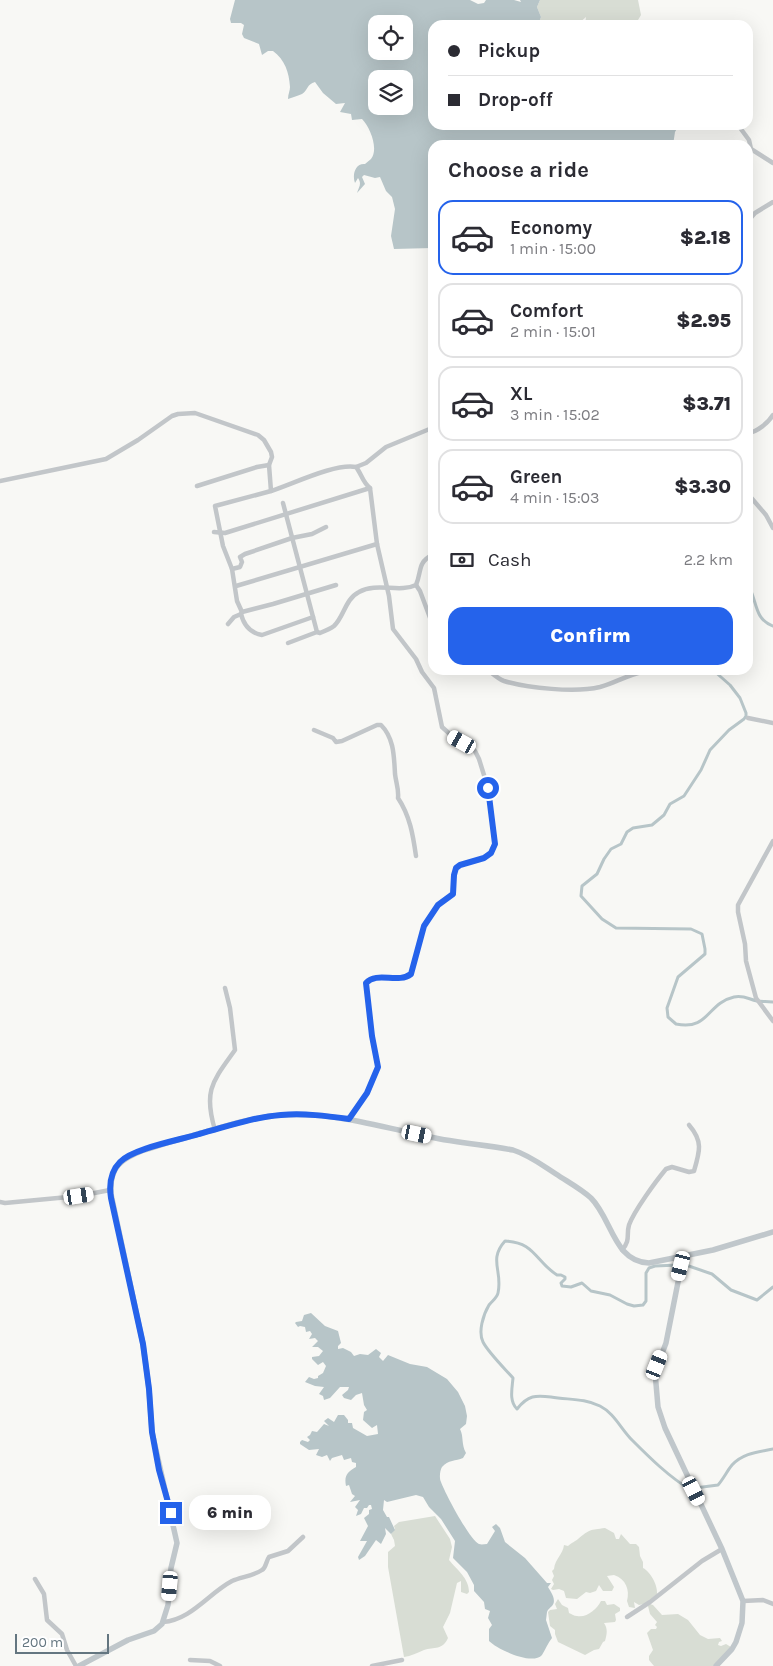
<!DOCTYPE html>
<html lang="en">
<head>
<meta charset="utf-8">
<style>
  :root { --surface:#fff; --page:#f2f2f3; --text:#2b2b33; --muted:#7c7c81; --line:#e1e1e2; --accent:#2563eb }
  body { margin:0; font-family:Karla,sans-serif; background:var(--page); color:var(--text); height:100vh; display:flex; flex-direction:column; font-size:19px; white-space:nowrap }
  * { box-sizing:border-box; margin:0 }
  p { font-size:16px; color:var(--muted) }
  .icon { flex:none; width:28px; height:28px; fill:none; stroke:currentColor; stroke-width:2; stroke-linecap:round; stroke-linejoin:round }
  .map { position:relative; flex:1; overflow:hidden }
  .sheet { position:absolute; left:428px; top:140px; width:325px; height:535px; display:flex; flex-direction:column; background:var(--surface); border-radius:15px; box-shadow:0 5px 20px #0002 }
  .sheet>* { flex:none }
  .top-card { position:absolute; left:428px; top:20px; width:325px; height:110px; border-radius:15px; box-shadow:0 5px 20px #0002; display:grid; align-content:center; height:110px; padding:0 20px; background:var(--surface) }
  .controls { position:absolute; left:368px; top:15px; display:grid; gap:10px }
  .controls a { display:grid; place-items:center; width:45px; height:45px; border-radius:10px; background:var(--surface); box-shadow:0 5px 20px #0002; font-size:25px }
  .scale { position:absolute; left:15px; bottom:12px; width:94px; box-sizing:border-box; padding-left:5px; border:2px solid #647680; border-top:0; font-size:14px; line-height:18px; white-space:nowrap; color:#647680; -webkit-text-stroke:4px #fff; paint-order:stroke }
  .end { position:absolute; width:22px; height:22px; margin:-11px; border:6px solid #2563eb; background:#fff; box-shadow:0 0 0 2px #fff }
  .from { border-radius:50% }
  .bubble { position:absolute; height:35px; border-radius:15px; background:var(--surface); box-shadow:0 5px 20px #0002; font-size:16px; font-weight:800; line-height:35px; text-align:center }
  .car { position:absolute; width:15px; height:30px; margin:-15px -8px; border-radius:6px; box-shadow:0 0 4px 1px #0007; background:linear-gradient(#fff 24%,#345 0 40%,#fff 0 76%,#345 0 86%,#fff 0) }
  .top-card b { display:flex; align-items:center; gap:18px; height:48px; font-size:19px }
  .top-card b+b { border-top:1px solid var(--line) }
  .top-card i { width:12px; height:12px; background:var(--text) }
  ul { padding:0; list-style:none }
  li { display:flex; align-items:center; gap:15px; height:75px; margin:0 10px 8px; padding:0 10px; border:2px solid var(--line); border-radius:15px }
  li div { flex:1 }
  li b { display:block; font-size:19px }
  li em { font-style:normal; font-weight:800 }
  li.current { border-color:var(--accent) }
  li>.icon { width:45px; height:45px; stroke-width:1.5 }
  h2 { padding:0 20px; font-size:22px; line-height:60px }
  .pay { display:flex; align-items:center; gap:12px; height:55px; padding:0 20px; font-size:19px }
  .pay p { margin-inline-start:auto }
  .cta { display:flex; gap:10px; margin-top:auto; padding:10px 20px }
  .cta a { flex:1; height:58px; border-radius:15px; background:var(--accent); color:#fff; font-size:20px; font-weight:800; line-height:58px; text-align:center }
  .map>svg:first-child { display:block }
</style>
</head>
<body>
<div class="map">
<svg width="773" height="1666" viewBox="0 0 773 1666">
  <rect width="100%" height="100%" fill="#f8f8f5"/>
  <g fill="#d8ddd4">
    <path d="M540,0H638L641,15L635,25H585L586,17L578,24L538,25L541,17L537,7Z"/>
    <path d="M435,1516L450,1539L452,1547L449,1560C457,1570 469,1578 469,1592L467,1594L461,1592V1581L457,1583L450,1613L443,1627L448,1638C443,1650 434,1647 424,1650C417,1653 411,1656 404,1657L388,1567V1552L395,1546L394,1540L391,1534L395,1529L394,1526L399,1522Z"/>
    <path d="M605,1528L614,1533L616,1539H619L621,1534L630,1544H636L639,1547L640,1556L643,1562V1568C651,1572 658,1586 657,1594L644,1604L639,1605L634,1602L635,1608L629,1607L627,1601C630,1590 626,1579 614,1575L607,1576L614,1587L612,1591H603L599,1585L596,1591L590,1593L586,1592L577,1599L566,1598L564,1591L559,1589L553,1590L551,1589L554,1584L552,1580L554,1576L552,1571L554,1569C555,1559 563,1554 564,1545L568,1546C571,1543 576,1541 578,1539C590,1529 590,1530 605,1528Z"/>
    <path d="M558,1599L562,1605L568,1608L569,1613C572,1614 574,1616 577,1616C587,1618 597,1609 601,1601H605L607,1605L614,1604L620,1608V1611L615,1614L616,1620L615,1622L604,1623C608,1629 607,1634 605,1641L603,1642L599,1649L594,1650L585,1655L558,1642L555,1634V1630L550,1626L548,1612L550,1610L557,1609L555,1604Z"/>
    <path d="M650,1604L653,1605L662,1615L678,1614L688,1620L700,1635L708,1639L720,1638L722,1641L719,1642L718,1645L721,1646L726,1644L731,1647L713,1666H654L649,1660V1656L653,1650L647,1633L651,1629H656L657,1627L655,1625L657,1622L650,1614L648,1606Z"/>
  </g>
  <g fill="#b7c5c8" fill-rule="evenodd">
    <path d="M235,0H470L478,4L484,3L486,0H514L521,2L520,0H540L537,7L541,17L538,25H432V125H679L675,132L673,145H432V248L394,249L391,236L395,209L392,197L386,191L380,177L375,178L364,175L362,177L365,184L357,193C359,187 362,184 358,178L355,183C352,175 355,163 365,164C367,162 369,161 371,159C379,149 370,127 362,119L352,120L351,114L340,112L345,103L336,104L323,93L315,82C307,84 308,90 302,94C298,96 293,97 288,99C288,94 290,91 290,87C289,72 285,60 273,51H268L262,55L259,44L244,38L242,34L244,25L241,23H231L230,19ZM376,24H404V51H376ZM376,79H404V106H376Z"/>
    <path d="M311,1313L325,1326L338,1331L341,1343L338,1346V1349L343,1348L351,1352L354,1356L360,1354L368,1355L376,1349L381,1353L379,1357L383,1361L388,1355L410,1364L427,1367L447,1379L458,1392L465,1406L467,1416L466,1424L460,1429C464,1437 461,1444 466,1453L463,1458C456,1461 448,1460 442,1467C440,1470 439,1478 441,1482C445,1493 469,1539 479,1544C482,1545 484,1544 487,1544L495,1531L492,1527L496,1524L500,1528L505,1542L525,1558L547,1583H551L548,1587C551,1592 557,1600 552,1606C550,1608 548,1609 547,1612L546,1620L552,1638C548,1643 545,1650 542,1655C532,1666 497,1649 489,1641V1629L492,1625L488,1618L490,1611L485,1609L484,1602L474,1591V1585L467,1572L453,1558L455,1541L441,1519L429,1507L423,1497L416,1495L387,1502L384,1500L383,1510L387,1517H389L395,1530L391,1534L385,1528L386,1534L381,1544L376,1540L365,1556L359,1560L358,1557L367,1541H360L368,1526L364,1518L369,1514V1510L372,1509L371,1505H369L367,1508H364L361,1514L356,1516L358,1510L355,1507L360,1500L350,1502L355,1496L352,1494L349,1485L346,1486C344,1476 347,1472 356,1467V1463L352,1462L351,1458L344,1460L342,1455L332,1458L330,1461L327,1455L322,1457L316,1455L319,1449L309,1450L300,1444V1442L302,1440L308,1442L310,1440L307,1437L310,1435L312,1431L317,1432L324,1424L329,1426L324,1421L328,1418L334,1422L338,1415H344L348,1420V1423H352L353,1428L367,1436L378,1434L377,1425L372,1428L363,1420L364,1412L367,1410L364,1405L362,1393L356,1395L351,1400L344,1398L342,1395L348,1390L349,1387H340L330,1398L324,1400L323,1396L319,1394L324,1387L315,1386L305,1382L309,1377L314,1379L318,1378V1376L323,1373L326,1366L323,1362L318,1365L312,1359V1357L319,1356L323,1351L318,1347H312L318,1341L315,1338L309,1339L312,1334L310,1331L306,1332L305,1327L300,1326L298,1327L295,1323L296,1322L302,1321L304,1315Z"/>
  </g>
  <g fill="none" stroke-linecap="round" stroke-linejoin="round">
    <g stroke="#b7c5c8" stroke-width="3">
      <path d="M748,590L751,591C757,605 756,620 773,626"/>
      <path d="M713,670L730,685L740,698L746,713V716L744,719L729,730L710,750L701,770L684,796L670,804L664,815L652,825L633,828L627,832L621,844L611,849L604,859L597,874L582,886L581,896L602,919L616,928L691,929L702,934L705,949V954L678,977L667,1008L668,1017L676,1024C709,1031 707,1003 734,997C744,995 748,999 757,1001C762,1002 768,1001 773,1002"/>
      <path d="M683,1264L712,1274L731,1290L757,1300L773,1287"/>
      <path d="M678,1265L655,1266L649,1268L646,1273V1301L643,1305L634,1306L627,1304L610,1295L591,1291L582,1283L571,1287L562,1286L561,1283L565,1279V1277L561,1275H557C535,1261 535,1242 505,1241C488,1260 503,1271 498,1293C497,1298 492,1301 489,1305C483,1315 478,1332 483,1342C488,1352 505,1369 513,1378C512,1389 509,1401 517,1409C528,1395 536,1395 551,1397C568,1400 584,1398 600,1406C614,1413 621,1429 632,1440C649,1457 669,1477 691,1490"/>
      <path d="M695,1488L718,1485C724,1478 727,1471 732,1465C743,1453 758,1452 773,1449"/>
    </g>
    <g stroke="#c2c6c9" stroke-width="4.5">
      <path d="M738,125L749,140L751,149L773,163"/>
      <path d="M748,221L755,213L773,202"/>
      <path d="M748,270H749L748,273"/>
      <path d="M748,433C757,432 768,423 773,415"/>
      <path d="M356,467L366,463L386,447L432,428"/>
      <path d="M0,481L106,459L138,440L172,416L178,414L195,413L258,435L264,440L271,452L272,457L269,465L271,491"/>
      <path d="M197,486L257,467L269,465"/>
      <path d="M748,494L766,515L773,528"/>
      <path d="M283,503L317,632"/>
      <path d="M214,532L225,533L370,488"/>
      <path d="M232,569L240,567L242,562L240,557L245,554L292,538L312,534L326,527"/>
      <path d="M416,585L420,591L432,623"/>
      <path d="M236,586L377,544"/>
      <path d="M242,612L237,601L232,569L223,546L215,506C233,501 252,496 271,491C293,484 335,463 356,467C361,473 363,483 370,488L377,544L389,596L393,629L416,659L422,672L434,688L442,727L452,736L471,747L475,751L479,759L488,788L495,844L491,853L484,858L460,865L456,868L454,875L453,894L438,905L424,926L411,974C398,984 377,971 366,983L372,1037L378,1067L367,1093L349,1119"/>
      <path d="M241,614C244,626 251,633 262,635L313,617"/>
      <path d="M228,624L234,617L241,614L242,612L273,604L336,585"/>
      <path d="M288,643L317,632L320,633C325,631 330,629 334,626C344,617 345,599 359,592C377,582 399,593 416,585C422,571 417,563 432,555"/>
      <path d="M488,670C493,674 498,679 504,681C528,688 575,693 600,687C615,683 627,675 643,672"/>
      <path d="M748,718L773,723"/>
      <path d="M314,730L333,738L336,742L342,741L377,725H381C394,738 394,756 395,774C396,783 399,789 398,798C410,816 413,835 416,856"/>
      <path d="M773,841L738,905V912L745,944L746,961L756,998L773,1021"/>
      <path d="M215,1130C203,1090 213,1081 235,1050L230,1008L225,988"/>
      <path d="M0,1202L5,1203L79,1196L110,1190"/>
      <path d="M622,1250C631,1240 626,1235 629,1225C634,1211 656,1181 666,1169L672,1167L689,1172L694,1171C700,1151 703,1141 689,1125"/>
      <path d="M35,1579L44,1594L47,1620L62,1634L67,1650L76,1666"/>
      <path d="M743,1601L763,1600L773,1604"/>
      <path d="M627,1617L650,1602L702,1561L722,1549"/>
      <path d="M163,1622C191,1620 209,1593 232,1581C241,1577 253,1576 262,1570C266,1568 266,1561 269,1557L288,1551L303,1537"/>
      <path d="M190,1660L210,1661L220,1666"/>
      <path d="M372,1666L402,1660"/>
    </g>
    <g stroke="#c0c7cb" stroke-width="5.5">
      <path d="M681,1257V1267L666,1343L655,1372L658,1407L665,1428L722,1549L743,1601L742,1623L736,1642L732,1649L716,1666"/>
      <path d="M79,1666L128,1640L154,1631L162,1624L168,1605L171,1568L177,1543L152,1432L149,1389L143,1344L111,1194C109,1167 121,1159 144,1150C155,1147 165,1143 177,1140C212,1131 247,1117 284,1115C334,1112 382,1127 430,1137C458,1143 486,1145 513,1150C529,1155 542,1165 556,1174C568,1182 581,1189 591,1198C612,1219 614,1262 649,1263L713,1250L773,1232"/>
    </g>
  </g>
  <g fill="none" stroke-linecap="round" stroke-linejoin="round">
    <path stroke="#2563eb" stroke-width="6" d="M171,1513L159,1470L152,1432L149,1389L143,1344L111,1198C109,1185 111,1171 120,1162C134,1148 180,1140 199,1134C226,1127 253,1117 281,1115C304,1113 327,1116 349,1119L367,1093L378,1067L372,1036L366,983C377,971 398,984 411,974L424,926L438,905L453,894L454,875L456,868L460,865L484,858L491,853L495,844L488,788"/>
  </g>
</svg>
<div class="controls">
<a><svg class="icon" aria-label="locate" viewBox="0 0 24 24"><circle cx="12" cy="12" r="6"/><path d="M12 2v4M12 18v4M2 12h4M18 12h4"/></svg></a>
<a><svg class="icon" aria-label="layers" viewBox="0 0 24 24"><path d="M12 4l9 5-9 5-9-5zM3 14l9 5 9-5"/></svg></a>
</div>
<div class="scale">200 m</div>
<i class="end from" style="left:488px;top:788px"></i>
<i class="end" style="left:171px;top:1513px"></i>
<div class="bubble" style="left:189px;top:1495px;width:82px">6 min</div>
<i class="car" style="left:462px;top:742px;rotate:299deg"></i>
<i class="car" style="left:417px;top:1134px;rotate:102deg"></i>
<i class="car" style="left:79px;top:1196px;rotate:81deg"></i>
<i class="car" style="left:681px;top:1266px;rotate:194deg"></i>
<i class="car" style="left:657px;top:1365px;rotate:22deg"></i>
<i class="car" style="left:694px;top:1491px;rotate:153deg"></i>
<i class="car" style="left:170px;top:1586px;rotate:185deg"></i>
<div class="top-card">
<b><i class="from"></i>Pickup</b>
<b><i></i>Drop-off</b>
</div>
<section class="sheet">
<h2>Choose a ride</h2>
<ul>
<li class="current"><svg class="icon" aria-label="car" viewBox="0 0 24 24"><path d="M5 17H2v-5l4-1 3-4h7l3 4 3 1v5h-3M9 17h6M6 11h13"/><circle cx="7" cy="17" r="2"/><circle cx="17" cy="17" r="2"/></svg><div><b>Economy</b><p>1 min · 15:00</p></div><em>$2.18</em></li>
<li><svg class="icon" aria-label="car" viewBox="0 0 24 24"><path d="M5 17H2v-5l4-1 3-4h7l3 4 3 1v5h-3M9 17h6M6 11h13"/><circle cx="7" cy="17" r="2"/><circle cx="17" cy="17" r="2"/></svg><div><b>Comfort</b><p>2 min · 15:01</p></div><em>$2.95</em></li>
<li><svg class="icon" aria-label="car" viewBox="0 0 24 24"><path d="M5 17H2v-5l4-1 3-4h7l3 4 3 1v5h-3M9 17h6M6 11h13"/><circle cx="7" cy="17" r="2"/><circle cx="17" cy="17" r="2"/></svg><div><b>XL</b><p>3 min · 15:02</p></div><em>$3.71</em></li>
<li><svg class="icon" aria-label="car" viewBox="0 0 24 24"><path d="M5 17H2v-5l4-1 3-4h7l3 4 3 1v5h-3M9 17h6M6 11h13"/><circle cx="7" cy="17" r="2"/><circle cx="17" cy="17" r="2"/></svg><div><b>Green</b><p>4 min · 15:03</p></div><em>$3.30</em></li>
</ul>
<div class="pay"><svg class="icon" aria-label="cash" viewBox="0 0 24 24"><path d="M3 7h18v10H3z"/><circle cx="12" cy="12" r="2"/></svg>Cash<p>2.2 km</p></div>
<div class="cta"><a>Confirm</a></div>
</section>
</div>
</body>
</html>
